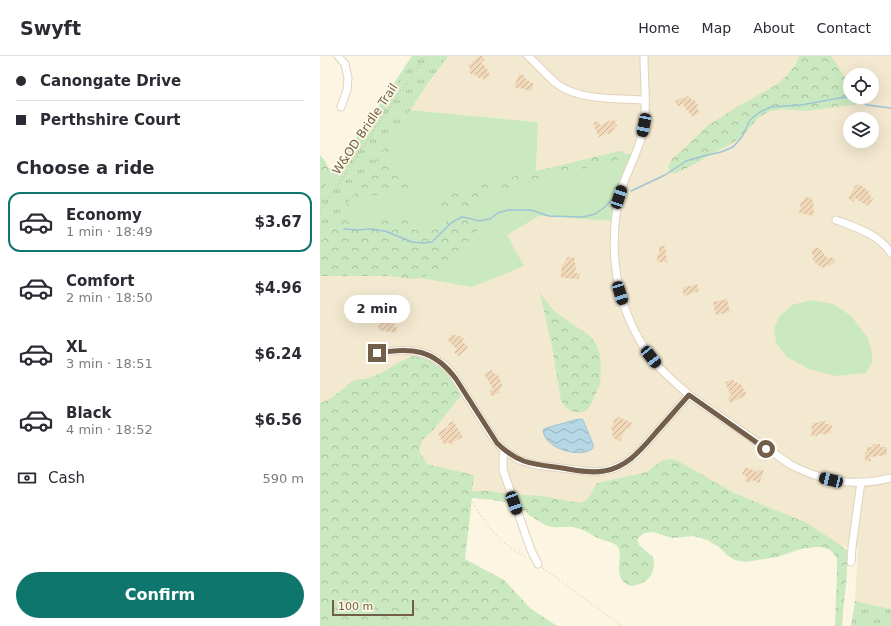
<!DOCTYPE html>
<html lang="en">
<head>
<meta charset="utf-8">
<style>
  :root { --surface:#fff; --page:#f2f2f3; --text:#2b2b33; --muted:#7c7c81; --line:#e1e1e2; --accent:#0f766e }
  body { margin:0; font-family:"DejaVu Sans",sans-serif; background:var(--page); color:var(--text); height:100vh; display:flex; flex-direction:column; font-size:15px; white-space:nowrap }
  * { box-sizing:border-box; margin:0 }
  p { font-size:13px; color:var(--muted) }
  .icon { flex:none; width:22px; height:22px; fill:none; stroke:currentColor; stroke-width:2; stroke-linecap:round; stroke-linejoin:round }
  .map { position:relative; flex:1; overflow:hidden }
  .panel { display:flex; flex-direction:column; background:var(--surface); width:320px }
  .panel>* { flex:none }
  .hud { display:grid; align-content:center; height:88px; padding:0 16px; background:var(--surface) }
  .buttons { position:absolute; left:523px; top:12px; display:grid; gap:8px }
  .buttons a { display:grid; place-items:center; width:36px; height:36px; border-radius:50%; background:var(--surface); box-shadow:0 4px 16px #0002; font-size:20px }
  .scale { position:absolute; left:12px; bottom:10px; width:82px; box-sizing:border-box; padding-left:4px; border:2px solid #725e49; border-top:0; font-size:11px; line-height:14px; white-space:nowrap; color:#725e49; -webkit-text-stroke:3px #fff9e7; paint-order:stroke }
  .end { position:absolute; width:18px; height:18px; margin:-9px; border:5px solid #725e49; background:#fff; box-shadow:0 0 0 2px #fff }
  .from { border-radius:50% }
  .bubble { position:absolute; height:28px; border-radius:14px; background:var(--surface); box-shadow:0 4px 16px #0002; font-size:13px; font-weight:600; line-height:28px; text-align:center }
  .car { position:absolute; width:12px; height:24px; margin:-12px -6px; border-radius:5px; box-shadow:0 0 3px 1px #0007; background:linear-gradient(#222 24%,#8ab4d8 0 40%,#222 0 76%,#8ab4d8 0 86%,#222 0) }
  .hud b { display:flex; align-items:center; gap:14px; height:38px; font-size:15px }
  .hud b+b { border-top:1px solid var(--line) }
  .hud i { width:10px; height:10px; background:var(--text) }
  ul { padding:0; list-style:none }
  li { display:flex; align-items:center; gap:12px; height:60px; margin:0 8px 6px; padding:0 8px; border:2px solid transparent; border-radius:12px }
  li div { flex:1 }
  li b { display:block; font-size:15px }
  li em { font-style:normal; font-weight:600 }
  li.active { border-color:var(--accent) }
  li>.icon { width:36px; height:36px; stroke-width:1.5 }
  h2 { padding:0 16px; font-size:18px; line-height:48px }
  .pay { display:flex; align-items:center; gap:10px; height:44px; padding:0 16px; font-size:15px }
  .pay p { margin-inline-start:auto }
  .button { display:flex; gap:8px; margin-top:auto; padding:8px 16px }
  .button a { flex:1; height:46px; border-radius:24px; background:var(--accent); color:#fff; font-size:16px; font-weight:600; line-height:46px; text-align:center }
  header { display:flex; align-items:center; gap:24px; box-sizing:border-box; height:56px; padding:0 20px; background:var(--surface); border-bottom:1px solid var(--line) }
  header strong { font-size:19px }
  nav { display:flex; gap:22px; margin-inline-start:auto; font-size:14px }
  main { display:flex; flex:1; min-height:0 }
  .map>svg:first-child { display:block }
</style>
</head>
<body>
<header>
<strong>Swyft</strong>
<nav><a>Home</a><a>Map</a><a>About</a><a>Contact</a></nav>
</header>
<main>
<section class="panel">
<div class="hud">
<b><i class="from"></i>Canongate Drive</b>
<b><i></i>Perthshire Court</b>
</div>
<h2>Choose a ride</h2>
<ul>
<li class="active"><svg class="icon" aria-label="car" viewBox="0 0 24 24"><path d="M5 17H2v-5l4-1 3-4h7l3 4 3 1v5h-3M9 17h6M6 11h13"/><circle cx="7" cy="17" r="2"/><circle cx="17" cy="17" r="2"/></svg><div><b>Economy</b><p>1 min · 18:49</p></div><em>$3.67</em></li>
<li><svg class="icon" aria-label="car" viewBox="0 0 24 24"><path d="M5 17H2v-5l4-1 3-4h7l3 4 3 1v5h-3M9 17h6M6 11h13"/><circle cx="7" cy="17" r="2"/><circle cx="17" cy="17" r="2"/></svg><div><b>Comfort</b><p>2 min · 18:50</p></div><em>$4.96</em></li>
<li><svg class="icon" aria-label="car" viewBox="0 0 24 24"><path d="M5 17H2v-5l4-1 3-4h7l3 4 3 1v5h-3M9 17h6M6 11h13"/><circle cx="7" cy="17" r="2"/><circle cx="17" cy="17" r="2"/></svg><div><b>XL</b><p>3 min · 18:51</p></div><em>$6.24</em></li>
<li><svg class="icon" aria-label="car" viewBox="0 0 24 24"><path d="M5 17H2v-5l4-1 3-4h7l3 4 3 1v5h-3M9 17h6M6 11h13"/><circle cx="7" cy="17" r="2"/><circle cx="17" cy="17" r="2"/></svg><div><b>Black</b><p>4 min · 18:52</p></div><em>$6.56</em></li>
</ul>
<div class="pay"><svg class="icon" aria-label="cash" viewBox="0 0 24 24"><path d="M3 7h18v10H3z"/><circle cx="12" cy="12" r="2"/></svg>Cash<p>590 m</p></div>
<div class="button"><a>Confirm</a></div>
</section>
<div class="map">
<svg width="571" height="570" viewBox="0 0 571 570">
  <defs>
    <pattern id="forest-crowns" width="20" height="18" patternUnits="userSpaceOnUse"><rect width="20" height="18" fill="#cbe9c0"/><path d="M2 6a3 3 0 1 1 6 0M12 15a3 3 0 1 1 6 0" fill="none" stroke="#a9c09e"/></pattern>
    <pattern id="park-tufts" width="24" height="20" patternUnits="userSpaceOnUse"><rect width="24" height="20" fill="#cbe9c0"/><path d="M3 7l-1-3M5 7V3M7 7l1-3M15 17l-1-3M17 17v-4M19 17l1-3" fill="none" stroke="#a9c09e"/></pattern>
    <pattern id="water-waves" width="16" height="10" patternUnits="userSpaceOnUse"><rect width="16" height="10" fill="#b6d7e5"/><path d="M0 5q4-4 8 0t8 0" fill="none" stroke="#98b2bc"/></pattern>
    <pattern id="building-hatch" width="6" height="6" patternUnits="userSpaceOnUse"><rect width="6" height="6" fill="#f1d8b9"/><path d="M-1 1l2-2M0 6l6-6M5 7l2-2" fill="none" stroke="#c8b298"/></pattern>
  </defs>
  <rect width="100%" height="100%" fill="#fcf5e1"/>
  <path fill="#f3e8d0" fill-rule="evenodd" d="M128,0H571V553L535,545L538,492L108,433L0,385V189L203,210L187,179L219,160L291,165L297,139L305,112L311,97L216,115L218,66L90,54ZM530,19H552V41H530ZM530,63H552V85H530Z"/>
  <g fill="#cbe9c0">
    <path d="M90,54L218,66L216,115L312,97C302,119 296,141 291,165L219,160L187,179L204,210L152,231L100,222L0,189Z"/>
    <path d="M491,244L513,248L531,260L548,282L552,297V306L546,317L516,320L489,313L467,301L456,287L454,272L459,261L472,249Z"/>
  </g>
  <g fill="url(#forest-crowns)">
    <path d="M92,0H128L108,27L72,81L68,96V112L71,118L88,125L96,130L95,135C78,140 41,134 32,151C29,155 28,161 27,166C30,167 34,168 37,168C48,169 76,163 86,158L91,173C103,176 110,176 121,169C125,167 129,163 134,161C142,157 150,158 158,159L162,163L161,171L149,184L142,193L127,207L116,215L100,222L91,223L71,220H0V99L6,106L8,112H17L31,89L54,57Z"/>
    <path d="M479,0H511L530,29V41H538L540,44L538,48L486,55L461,53L448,56L438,62L422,81L409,89L397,95L371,110L356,117H351L348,111L352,103L365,92L387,70L417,51L458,28L468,18L476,8Z"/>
    <path d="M302,95L305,98L301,103L170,136C165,142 161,146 154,150L117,154L114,152L112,147C120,135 126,136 139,134L295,96Z"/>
    <path d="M220,237L234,255L270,280L276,288L280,299L281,312L280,328L272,347L266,355L260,356H254L247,353L241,345L232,290Z"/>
    <path d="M92,300L117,304L144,336L114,373L102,384L99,395L107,408L154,419L152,435H169L187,438L222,440L261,447L268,443L277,427L327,416L341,405L350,403L358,405L414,437L485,466L510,482L527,494C529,519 523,545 522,570H515L517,515V502L513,497L510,494L502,491H495L481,493L457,501L425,506L415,504L407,499L399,491L387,484L374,480L352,482L333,476L324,477L317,483L319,489L333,501C336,513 332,523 320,528C316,529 312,531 308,529C291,521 305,498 297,490C293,486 285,485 280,483C271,479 263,472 252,471C243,470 234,473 225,469C220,466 214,462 209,459C207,457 205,455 202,453C187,445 169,443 152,442L145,503L184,524L211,553L237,570H0V347L10,343L26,331L32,325L49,322L63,316L78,307Z"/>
  </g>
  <g fill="url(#park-tufts)">
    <path d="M97,0H128L108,27L0,189V138L31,89Z"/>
    <path d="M535,545L571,553V570H531Z"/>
  </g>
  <path fill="url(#water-waves)" stroke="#9dc5d6" d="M261,363L263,364L273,388V392C261,403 224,393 223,374L226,372L255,364Z"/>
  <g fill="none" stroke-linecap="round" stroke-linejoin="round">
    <g stroke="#9dc5d6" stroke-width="1.5">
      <path d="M311,135L345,119L366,105L383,100L401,96L413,91L422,81L430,64L440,56L451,51L481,49L525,41L535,42L547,49L571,52"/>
      <path d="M24,173L38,174L51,173L65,175L92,186L103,187L112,186L131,167L142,161L148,162L159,165L170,163L178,157L188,154H211L229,160L263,161L275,158L285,151L289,146"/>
    </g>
  </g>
  <g fill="url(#building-hatch)">
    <path d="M159,0H162L165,4L161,6L169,15L168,16L170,19L164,24L162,21L160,23L154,18L152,19L148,15L151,13L148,10Z"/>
    <path d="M199,18L204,19L203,21L206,22L205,23L214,28L211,35L200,32L199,33L194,31Z"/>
    <path d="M368,40L369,42L370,41L372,44L373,43L378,49L376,51L380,56L373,61L371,59L362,48L359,51L355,46L362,41L364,43Z"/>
    <path d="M294,63L297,70L294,71L295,73L292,75V76L288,78L287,77L279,81L273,67L278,65L280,69Z"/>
    <path d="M539,128L549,135L548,138L551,139L550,141L553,143L548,150L535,142L533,146L528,142L536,129L538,130Z"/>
    <path d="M484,141L492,142V146H494L493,154L494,155L493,160L479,157L481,145L483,146Z"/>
    <path d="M339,190H345L347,206H337V198H339Z"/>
    <path d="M497,191L499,193H500L508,203L512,201L515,205L508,211L507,209L503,212L501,210L500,211L498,208L497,209L492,203L494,202L491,195Z"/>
    <path d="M247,201L255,202V209H256L255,217H260L259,223L242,222L240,219L241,217L242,208H244L245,205H246Z"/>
    <path d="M377,228L379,235L364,240L362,232Z"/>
    <path d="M407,243L410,256L396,259L393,246Z"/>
    <path d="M68,253L73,254V255L77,256L74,271H77L76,277L58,274L59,268L61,269L64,254L68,255Z"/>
    <path d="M133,278L138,281L140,280L144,283L142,285L148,291L139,300L134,296L137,293L127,284Z"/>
    <path d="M171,314L176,319L177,318L181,325H180L183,331L179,333L180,336L172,341L169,335L173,333L164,318Z"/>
    <path d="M413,323L414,326L416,325L418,328L420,327L424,334L426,336L425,340L410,347L408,342L411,340L405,326Z"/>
    <path d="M298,361L312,367L310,373L306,372L300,385L292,382L293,378H291L293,374H291L295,362L297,363Z"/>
    <path d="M133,365L143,381L133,386L134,387L130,390L129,386L124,389L118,377L129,370L128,368Z"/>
    <path d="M500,365H505V368L512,369L511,377H508V378H498L497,380H491L492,367H497Z"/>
    <path d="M553,388H560V391H567V399L550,401L551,405H545V396H547V391H553Z"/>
    <path d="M425,411L438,416L439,413L444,415L439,427L431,424L430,427L425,425L427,421L422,418Z"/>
  </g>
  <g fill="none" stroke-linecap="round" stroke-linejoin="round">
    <defs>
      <g id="minor">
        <path d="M18,0L25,8L28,22L27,34L21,51"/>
        <path d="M208,0C218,9 227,20 237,28C260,45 298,42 325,44"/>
        <path d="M324,0C324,23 327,47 324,70C320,95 305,117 299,141C298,147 297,153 296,159C289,212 302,266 336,308C346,319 358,329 369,339L471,409C502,425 537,431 571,422"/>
        <path d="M516,164C537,172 558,178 571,197"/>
        <path d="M57,297C87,292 110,292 132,317L174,383L184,394L199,404L216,409L273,416L284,415L295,412L305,407L317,398L369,339"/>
        <path d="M184,394L183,402V414L211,494L218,508"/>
        <path d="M531,506L532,491L541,426"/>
      </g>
    </defs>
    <use href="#minor" stroke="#e0d2bd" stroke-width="9"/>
    <g stroke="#d5bb9d" stroke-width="1" stroke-dasharray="1 3" stroke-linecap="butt">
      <path d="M0,155L73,45L105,0"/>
      <path d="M0,158L50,81L107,0"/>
      <path d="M153,446C159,459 176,482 188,490C194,495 201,498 207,502"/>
      <path d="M223,512L302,570"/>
    </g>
    <use href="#minor" stroke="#fff" stroke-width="7"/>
  </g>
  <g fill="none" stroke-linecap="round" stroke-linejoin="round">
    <path stroke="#725e49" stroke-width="5" d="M57,297C91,291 114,293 136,323L177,387C196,406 210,408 235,411C251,413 268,418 284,415C309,411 323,391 339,373C349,362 359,350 369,339L446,393"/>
  </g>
  <g text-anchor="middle" stroke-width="3.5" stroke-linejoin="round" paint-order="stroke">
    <g font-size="12" fill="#725e49" stroke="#fff9e7">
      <text transform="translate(45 73) rotate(-56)" y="4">W&amp;OD Bridle Trail</text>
    </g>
  </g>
</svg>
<div class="buttons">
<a><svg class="icon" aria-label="locate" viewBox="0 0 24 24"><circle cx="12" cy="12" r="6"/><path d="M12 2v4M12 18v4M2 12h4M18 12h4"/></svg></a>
<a><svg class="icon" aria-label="layers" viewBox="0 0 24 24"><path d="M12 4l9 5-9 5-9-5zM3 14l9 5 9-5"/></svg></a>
</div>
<div class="scale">100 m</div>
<i class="end from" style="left:446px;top:393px"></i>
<i class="end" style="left:57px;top:297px"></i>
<div class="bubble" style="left:24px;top:239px;width:66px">2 min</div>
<i class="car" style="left:324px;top:69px;rotate:191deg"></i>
<i class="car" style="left:299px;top:141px;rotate:18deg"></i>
<i class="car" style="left:300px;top:237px;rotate:163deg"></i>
<i class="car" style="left:331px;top:301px;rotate:142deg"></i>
<i class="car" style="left:511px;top:424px;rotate:284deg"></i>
<i class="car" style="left:194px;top:447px;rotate:160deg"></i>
</div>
</main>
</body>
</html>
